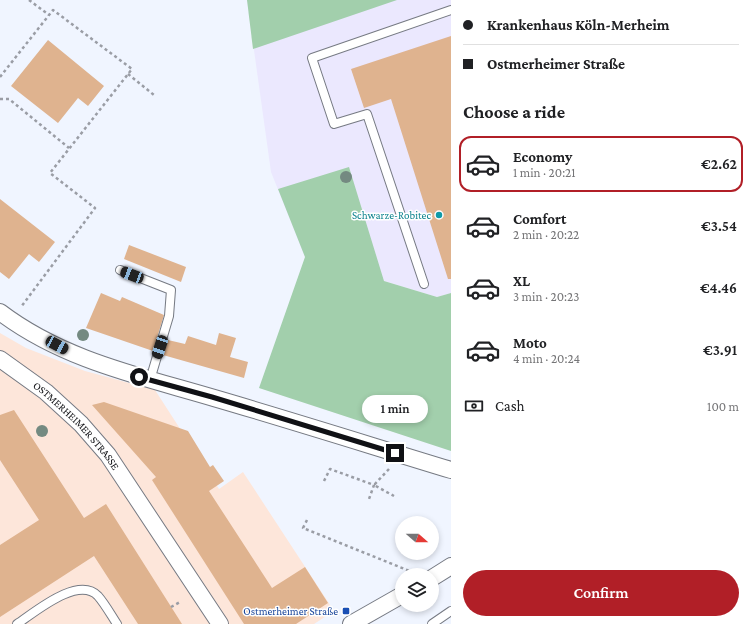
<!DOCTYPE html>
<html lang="en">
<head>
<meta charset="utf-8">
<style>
  :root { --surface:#fff; --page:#f6f6f6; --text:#202124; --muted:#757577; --line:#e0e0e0; --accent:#b11f27 }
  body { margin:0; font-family:"Crimson Pro",serif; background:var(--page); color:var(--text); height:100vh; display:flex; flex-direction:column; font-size:15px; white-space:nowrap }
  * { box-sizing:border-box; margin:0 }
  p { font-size:13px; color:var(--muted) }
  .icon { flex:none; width:22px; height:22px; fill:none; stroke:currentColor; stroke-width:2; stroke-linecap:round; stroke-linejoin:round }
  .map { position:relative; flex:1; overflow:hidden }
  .side { display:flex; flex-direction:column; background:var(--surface); width:300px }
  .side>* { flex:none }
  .hud { display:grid; align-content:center; height:88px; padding:0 12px; background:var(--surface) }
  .needle { width:26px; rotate:110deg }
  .buttons { position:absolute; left:395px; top:516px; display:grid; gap:8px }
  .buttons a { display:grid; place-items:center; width:44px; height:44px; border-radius:50%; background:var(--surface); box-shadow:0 2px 6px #0003; font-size:20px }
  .end { position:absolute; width:18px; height:18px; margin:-9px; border:5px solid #101115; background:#fff; box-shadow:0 0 0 2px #fff }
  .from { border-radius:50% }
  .bubble { position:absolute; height:28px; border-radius:14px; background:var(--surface); box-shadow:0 2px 6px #0003; font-size:13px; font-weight:600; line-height:28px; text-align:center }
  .car { position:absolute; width:12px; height:24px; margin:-12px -6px; border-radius:5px; box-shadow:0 0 3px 1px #0007; background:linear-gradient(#222 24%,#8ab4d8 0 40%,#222 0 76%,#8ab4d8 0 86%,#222 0) }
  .hud b { display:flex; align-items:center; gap:14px; height:38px; font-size:15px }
  .hud b+b { border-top:1px solid var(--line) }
  .hud i { width:10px; height:10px; background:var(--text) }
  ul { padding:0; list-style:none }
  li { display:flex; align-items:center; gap:12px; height:56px; margin:0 8px 6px; padding:0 4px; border:2px solid transparent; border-radius:12px }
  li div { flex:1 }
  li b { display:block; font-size:15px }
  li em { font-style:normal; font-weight:600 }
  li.current { border-color:var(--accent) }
  li>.icon { width:36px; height:36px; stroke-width:1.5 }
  h2 { padding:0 12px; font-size:18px; line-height:48px }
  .pay { display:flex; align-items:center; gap:10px; height:44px; padding:0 12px; font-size:15px }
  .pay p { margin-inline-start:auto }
  .cta { display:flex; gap:8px; margin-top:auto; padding:8px 12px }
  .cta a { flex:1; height:46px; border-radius:24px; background:var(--accent); color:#fff; font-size:16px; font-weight:600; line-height:46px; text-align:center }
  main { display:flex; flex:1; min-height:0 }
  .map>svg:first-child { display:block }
</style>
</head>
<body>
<main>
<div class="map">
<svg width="451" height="624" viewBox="0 0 451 624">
  <rect width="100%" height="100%" fill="#f0f5ff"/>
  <path fill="#ebe8fe" d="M247,0H451V293L437,297L305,257L271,172Z"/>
  <path fill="#fde6da" d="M0,333L26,348L85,371L155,390L219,489L243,472L334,611L314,624H0Z"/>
  <g fill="#a2cfac">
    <path d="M247,0H397L253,49Z"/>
    <path d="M349,167L384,281L437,297L451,293V451L259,388L305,257L278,189Z"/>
  </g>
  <g fill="#dfb38f">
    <path d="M451,36V279H448L391,99L364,108L351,69Z"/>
    <path d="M48,40L104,86L88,106L78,98L58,123L11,86Z"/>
    <path d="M0,199L55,242L39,262L29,254L9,279L0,272Z"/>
    <path d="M129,245L186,267L181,282L124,259Z"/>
    <path d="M101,293L120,301L122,297L164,315L153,351L86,328Z"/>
    <path d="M219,333L236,338L230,357L248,362L244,378L163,355L168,340L185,344L188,336L216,345Z"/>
    <path d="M104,402L188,431L210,467L213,465L224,481L209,491L272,588L305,567L328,603L296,624H244L152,480L156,477L92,405Z"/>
    <path d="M14,410L84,518L106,504L182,624H138L94,556L0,617V545L39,520L0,460V415Z"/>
  </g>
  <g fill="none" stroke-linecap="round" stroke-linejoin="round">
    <defs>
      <g id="service">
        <path d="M120,270L171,290L169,316L150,380"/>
        <path d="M424,284L367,114L334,124L312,58L451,10"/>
        <path d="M17,624C34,613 78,575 98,596C105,604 111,615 117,624"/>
        <path d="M432,624L451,611"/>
      </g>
      <g id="minor">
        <path d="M0,312C63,360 140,376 214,398C293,421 372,446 451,470"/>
        <path id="s1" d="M0,359L46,392L81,424L108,455L220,624"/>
        <path d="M432,578L451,566"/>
        <path d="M351,624L402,595"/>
      </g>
    </defs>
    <use href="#service" stroke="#767a83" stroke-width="10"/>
    <use href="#minor" stroke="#767a83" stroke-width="18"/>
    <g stroke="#9a9da5" stroke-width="2.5" stroke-dasharray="3 3" stroke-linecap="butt">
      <path d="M29,0L49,15"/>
      <path d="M128,74L154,95"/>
      <path d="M0,77L53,10L132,69L50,173L95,208L21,307"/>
      <path d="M0,99H9L69,148"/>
      <path d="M389,469L374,485L394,496"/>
      <path d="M324,481L330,469L374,485L369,499"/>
      <path d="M307,520L303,528L417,574"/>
      <path d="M171,607L180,602"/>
    </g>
    <use href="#service" stroke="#fff" stroke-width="8"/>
    <use href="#minor" stroke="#fff" stroke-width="16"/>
  </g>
  <g fill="#748a81">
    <circle cx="346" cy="177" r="6"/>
    <circle cx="83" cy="335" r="6"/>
    <circle cx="42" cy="431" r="6"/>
  </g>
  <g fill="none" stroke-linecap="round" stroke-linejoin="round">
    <path stroke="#101115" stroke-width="5" d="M139,377L212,397L395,453"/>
  </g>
  <circle fill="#0f9aa8" stroke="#fff" stroke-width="1.5" cx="439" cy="215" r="4"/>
  <rect fill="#1a4fb4" stroke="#fff" stroke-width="1.5" x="342" y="607" width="8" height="8" rx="2"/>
  <g text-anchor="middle" stroke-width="3" stroke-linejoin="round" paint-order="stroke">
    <g font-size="11" fill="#0d838f" stroke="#fff" text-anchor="end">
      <text x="431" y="219">Schwarze-Robitec</text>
    </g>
    <g font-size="11" fill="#101115" stroke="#fff">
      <text dy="4" stroke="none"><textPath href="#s1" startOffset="102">OSTMERHEIMER STRASSE</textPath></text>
    </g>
    <g font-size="11" fill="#164399" stroke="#fff" text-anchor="end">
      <text x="338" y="615">Ostmerheimer Straße</text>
    </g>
  </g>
</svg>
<div class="buttons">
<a><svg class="needle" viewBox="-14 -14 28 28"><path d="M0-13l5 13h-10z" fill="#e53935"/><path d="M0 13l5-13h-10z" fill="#757577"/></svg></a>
<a><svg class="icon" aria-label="layers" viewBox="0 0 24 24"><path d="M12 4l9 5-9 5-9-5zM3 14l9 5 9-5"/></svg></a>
</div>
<i class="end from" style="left:139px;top:377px"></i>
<i class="end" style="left:395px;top:453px"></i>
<div class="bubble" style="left:362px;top:395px;width:66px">1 min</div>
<i class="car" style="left:132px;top:275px;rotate:291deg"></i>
<i class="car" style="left:57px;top:345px;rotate:118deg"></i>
<i class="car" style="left:160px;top:347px;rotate:198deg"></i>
</div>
<section class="side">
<div class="hud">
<b><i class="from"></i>Krankenhaus Köln-Merheim</b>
<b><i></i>Ostmerheimer Straße</b>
</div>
<h2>Choose a ride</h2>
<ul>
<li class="current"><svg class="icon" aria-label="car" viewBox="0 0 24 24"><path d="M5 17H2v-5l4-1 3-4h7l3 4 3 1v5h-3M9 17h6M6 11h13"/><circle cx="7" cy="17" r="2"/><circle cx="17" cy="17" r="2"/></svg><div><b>Economy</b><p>1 min · 20:21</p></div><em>€2.62</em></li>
<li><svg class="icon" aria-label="car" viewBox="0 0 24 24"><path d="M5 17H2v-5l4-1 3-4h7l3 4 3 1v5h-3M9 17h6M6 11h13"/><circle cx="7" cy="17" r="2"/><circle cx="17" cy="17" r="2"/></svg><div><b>Comfort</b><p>2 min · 20:22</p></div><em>€3.54</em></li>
<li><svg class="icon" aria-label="car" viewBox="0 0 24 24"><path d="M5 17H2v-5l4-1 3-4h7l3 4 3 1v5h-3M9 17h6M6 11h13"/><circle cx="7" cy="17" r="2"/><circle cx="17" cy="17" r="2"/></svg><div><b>XL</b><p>3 min · 20:23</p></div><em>€4.46</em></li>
<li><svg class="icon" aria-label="car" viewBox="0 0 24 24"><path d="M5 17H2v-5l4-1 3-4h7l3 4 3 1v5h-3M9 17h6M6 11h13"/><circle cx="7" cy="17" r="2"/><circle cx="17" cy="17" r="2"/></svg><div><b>Moto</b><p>4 min · 20:24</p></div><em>€3.91</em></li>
</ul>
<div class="pay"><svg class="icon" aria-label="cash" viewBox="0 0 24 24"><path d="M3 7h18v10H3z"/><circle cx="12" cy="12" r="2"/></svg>Cash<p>100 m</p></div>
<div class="cta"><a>Confirm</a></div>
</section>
</main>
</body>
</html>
